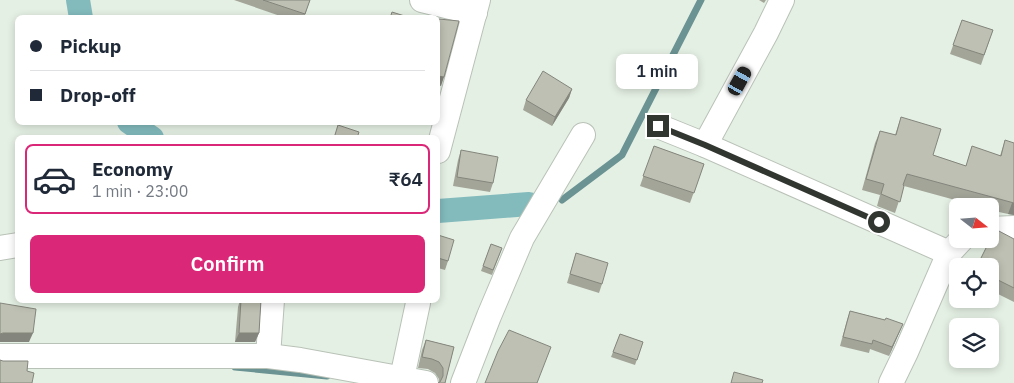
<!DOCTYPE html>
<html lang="en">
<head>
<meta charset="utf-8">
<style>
  :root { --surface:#fff; --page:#f6f6f7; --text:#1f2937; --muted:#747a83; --line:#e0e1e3; --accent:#db2777 }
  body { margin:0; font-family:"IBM Plex Sans",sans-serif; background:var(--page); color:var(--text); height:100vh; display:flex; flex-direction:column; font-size:19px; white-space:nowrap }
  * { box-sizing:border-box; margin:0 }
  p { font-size:16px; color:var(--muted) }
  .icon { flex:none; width:28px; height:28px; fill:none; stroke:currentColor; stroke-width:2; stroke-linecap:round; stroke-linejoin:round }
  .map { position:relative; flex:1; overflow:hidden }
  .drawer { position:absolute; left:15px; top:135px; width:425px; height:168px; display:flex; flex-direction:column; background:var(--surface); border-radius:8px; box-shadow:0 2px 8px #0003 }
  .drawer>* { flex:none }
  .hud { position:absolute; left:15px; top:15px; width:425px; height:110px; border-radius:8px; box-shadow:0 2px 8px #0003; display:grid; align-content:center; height:110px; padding:0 15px; background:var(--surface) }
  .needle { width:32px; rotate:107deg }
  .buttons { position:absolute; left:949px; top:198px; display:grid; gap:10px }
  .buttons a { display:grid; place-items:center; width:50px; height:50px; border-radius:8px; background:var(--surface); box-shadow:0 2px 8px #0003; font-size:25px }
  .end { position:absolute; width:22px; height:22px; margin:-11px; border:6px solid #323631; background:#fff; box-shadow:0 0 0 2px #fff }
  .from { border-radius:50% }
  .bubble { position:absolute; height:35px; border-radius:8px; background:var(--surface); box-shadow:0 2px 8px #0003; font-size:16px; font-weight:600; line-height:35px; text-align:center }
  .car { position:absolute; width:15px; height:30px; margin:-15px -8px; border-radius:6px; box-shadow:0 0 4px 1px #0007; background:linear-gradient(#222 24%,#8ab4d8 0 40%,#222 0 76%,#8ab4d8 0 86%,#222 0) }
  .hud b { display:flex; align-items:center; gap:18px; height:48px; font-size:19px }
  .hud b+b { border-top:1px solid var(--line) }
  .hud i { width:12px; height:12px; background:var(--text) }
  ul { padding:9px 0 0; list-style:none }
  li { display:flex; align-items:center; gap:15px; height:70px; margin:0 10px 8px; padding:0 5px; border:2px solid transparent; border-radius:8px }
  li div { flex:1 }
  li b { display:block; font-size:19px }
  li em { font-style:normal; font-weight:600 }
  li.on { border-color:var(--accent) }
  li>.icon { width:45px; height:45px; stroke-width:1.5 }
  .action { display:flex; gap:10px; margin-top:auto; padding:10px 15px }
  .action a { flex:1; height:58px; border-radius:8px; background:var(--accent); color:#fff; font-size:20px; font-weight:600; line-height:58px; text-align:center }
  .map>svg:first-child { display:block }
</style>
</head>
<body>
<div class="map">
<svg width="1014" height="383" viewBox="0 0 1014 383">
  <rect width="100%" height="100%" fill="#e5f0e4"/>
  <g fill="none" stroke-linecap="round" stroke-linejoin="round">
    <g stroke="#6b9393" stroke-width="7">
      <path d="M562,200L622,155L701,0"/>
      <path d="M235,367L327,376"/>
    </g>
    <g stroke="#83bbbd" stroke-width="24">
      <path d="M78,0L81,18"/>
      <path d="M129,122L152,138"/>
      <path d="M438,211L529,204"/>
    </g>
    <defs>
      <g id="minor">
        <path d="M422,0L475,13"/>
        <path d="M658,126L705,145L949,253"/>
        <path d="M705,145L766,33L782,0"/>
        <path d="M438,151L478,0"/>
        <path d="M990,229L1014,228"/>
        <path d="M0,248L18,245"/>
        <path d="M0,356H268L300,360L426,383"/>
        <path d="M268,356L272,300"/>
        <path d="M402,378L418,303"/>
        <path d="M463,383L489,316L522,238L583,135"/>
        <path d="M891,383L906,352L949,253L962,239"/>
      </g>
    </defs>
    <use href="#minor" stroke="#b9c2b7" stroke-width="26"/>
    <use href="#minor" stroke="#fff" stroke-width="24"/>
  </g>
  <g fill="#a3a599">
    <path d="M234,0H310L304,18H286Z"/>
    <path d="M759,0H766L764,3Z"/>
    <path d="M962,20L993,30L981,65L950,54Z"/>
    <path d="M572,89L569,98L552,126L523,110L526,100Z"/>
    <path d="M901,117L933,155L966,166L972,146L1000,156L1005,140L1014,215L1008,214L990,210V206H977L904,186L895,213L877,206L880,195L862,190L875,143L880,131L895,135Z"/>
    <path d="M654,146L704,164L690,203L640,186Z"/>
    <path d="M461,150L493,183L490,192L453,186L458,160Z"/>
    <path d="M438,235L448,261L445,270L438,268Z"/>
    <path d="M1014,239V302L990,290V266Z"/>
    <path d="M491,244L502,248L492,275L481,271Z"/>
    <path d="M576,253L602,284L599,293L567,283Z"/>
    <path d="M240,300H261L259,333L255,342H235L238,307Z"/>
    <path d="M850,311L885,320L903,324L889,356L870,349L869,353L840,346L847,320Z"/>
    <path d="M620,334L643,342L635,365L611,357Z"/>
    <path d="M426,340L454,347L445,383L439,382V379L435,373L428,369L418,368L422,350Z"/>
  </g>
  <g fill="#84867d">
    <path d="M438,76L444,77L441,86L438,85Z"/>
    <path d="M572,89L569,98L552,126L555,117Z"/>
    <path d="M1012,203H1014V215L1008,214Z"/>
    <path d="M903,324L899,333L889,356L892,347Z"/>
    <path d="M3,333H33L29,342H0V334Z"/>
    <path d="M239,333H259L255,342H235Z"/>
  </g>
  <g fill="#bdc0b2" stroke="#84867d">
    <path d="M263,0H310L305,14Z"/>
    <path d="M392,12L411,18H390Z"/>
    <path d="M439,19L459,21L444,77L438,76V25Z"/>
    <path d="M962,20L993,30L984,55L953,45Z"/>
    <path d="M543,71L572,89L555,117L526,100Z"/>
    <path d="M901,117L941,129L933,155L966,166L972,146L1001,156L1005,140L1014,143V203L907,174L903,185L904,186L900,202L881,194L884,184L866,179L880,131L896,135Z"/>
    <path d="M338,125L359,132L357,138H334Z"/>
    <path d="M654,146L704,164L694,193L643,176Z"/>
    <path d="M461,150L498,157L493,183L457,177Z"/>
    <path d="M995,230H997L1014,239V288L990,276V266H977Z"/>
    <path d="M438,235L454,240L448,261L438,258Z"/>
    <path d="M491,244L502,248L493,270L483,266Z"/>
    <path d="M576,253L608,263L602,284L570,274Z"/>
    <path d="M241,300H261L259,333H239Z"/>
    <path d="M0,303L36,309L33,333H3L0,334Z"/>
    <path d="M850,311L885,320L886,318L903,324L892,347L873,340L872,344L843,337Z"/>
    <path d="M509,330L551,347L537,383H485L498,351Z"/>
    <path d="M620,334L643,342L637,360L613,352Z"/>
    <path d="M426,340L454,347L445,383H438L440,382L443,376V368L439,362L432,359L422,357Z"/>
    <path d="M0,360L3,361H28L27,371L34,373L32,383H0Z"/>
    <path d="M734,372L763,380L762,383H731Z"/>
  </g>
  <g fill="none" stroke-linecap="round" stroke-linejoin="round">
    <path stroke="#323631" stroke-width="6" d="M658,126L705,145L879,222"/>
  </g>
</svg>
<div class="buttons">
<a><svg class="needle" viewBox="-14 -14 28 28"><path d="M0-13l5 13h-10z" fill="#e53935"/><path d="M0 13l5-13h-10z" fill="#747a83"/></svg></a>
<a><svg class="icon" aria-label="locate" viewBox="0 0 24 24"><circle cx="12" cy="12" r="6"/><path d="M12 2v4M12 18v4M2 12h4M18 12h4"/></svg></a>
<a><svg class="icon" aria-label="layers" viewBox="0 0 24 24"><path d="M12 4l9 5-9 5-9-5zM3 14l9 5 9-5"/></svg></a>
</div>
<i class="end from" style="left:879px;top:222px"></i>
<i class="end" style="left:658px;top:126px"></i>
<div class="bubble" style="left:616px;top:54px;width:82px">1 min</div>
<i class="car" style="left:740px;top:81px;rotate:29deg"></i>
<div class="hud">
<b><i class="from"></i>Pickup</b>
<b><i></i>Drop-off</b>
</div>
<section class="drawer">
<ul>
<li class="on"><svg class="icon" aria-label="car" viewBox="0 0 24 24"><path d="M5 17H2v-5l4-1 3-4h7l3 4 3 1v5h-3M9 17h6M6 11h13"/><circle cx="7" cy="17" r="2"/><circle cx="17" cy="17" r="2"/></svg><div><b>Economy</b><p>1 min · 23:00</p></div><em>₹64</em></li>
</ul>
<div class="action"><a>Confirm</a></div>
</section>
</div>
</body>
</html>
